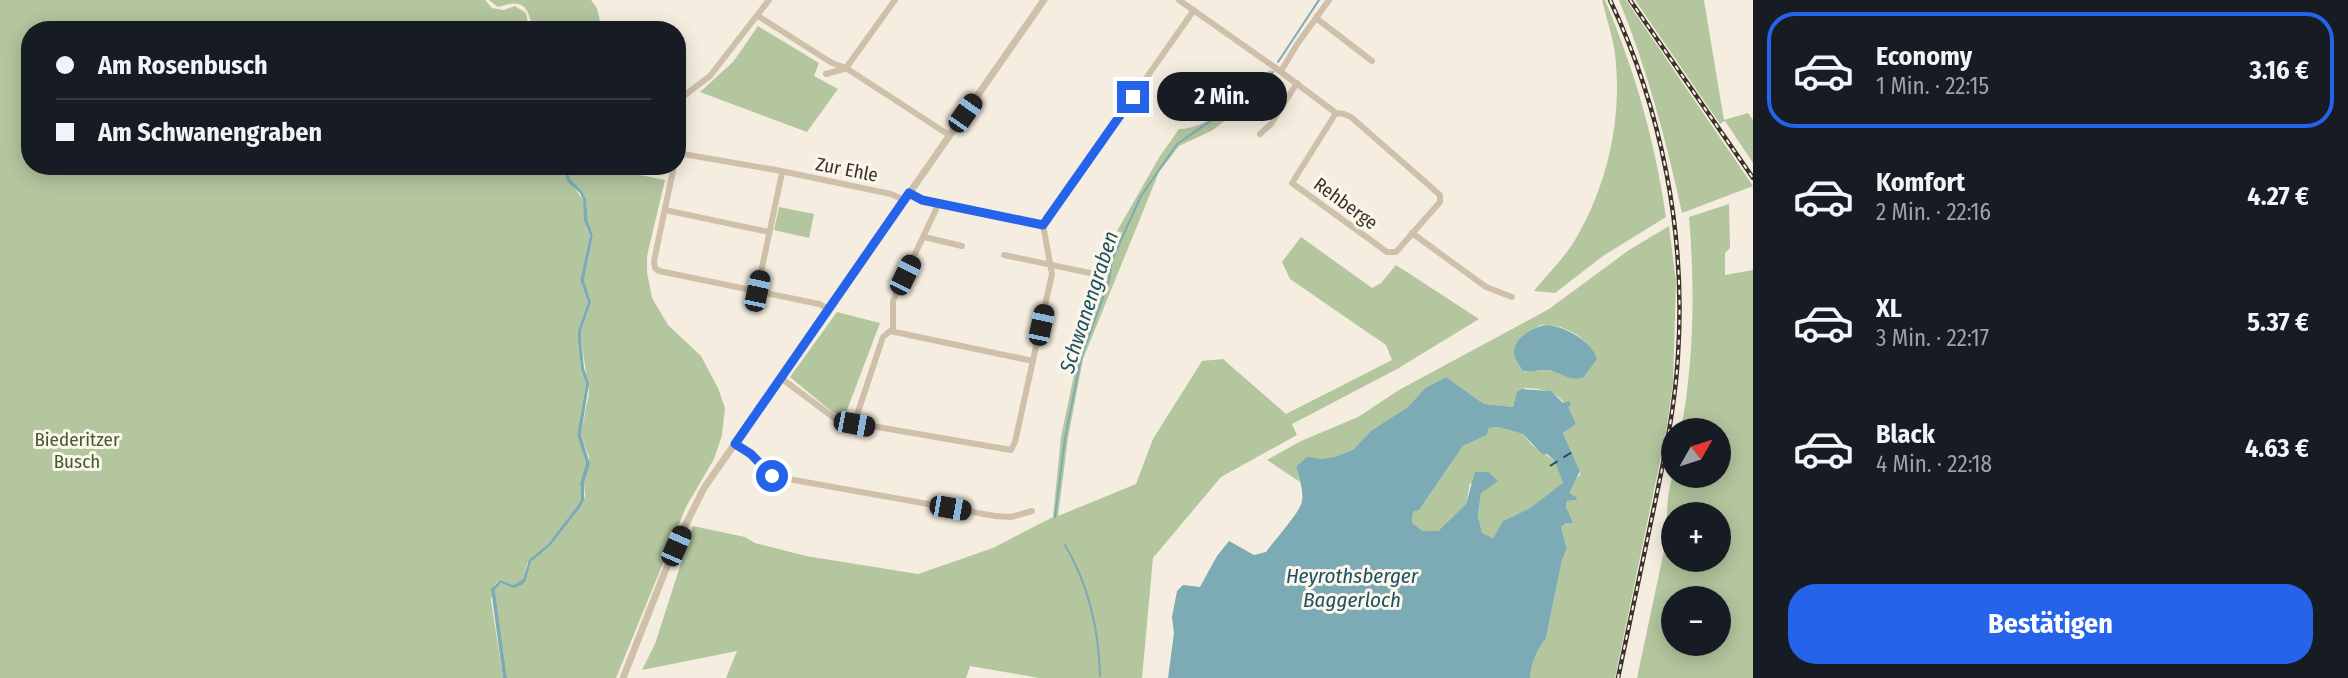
<!DOCTYPE html>
<html lang="de">
<head>
<meta charset="utf-8">
<style>
  :root { --surface:#171b24; --page:#242831; --text:#f1f3f6; --muted:#9ea1a6; --line:#363941; --accent:#2563eb }
  body { margin:0; font-family:"Fira Sans Condensed",sans-serif; background:var(--page); color:var(--text); height:100vh; display:flex; flex-direction:column; font-size:26px; white-space:nowrap }
  * { box-sizing:border-box; margin:0 }
  p { font-size:23px; color:var(--muted) }
  .icon { flex:none; width:38px; height:38px; fill:none; stroke:currentColor; stroke-width:2; stroke-linecap:round; stroke-linejoin:round }
  .map { position:relative; flex:1; overflow:hidden }
  .drawer { display:flex; flex-direction:column; background:var(--surface); width:595px }
  .drawer>* { flex:none }
  .hud { position:absolute; left:21px; top:21px; width:665px; height:154px; border-radius:28px; box-shadow:0 4px 18px #0003; display:grid; align-content:center; height:154px; padding:0 35px; background:var(--surface) }
  .needle { width:46px; rotate:51deg }
  .tools { position:absolute; left:1661px; top:418px; display:grid; gap:14px }
  .tools a { display:grid; place-items:center; width:70px; height:70px; border-radius:50%; background:var(--surface); box-shadow:0 4px 18px #0003; font-size:35px }
  .end { position:absolute; width:32px; height:32px; margin:-16px; border:9px solid #2563eb; background:#fff; box-shadow:0 0 0 4px #fff }
  .from { border-radius:50% }
  .bubble { position:absolute; height:49px; border-radius:24px; background:var(--surface); box-shadow:0 4px 18px #0003; font-size:23px; font-weight:700; line-height:49px; text-align:center }
  .car { position:absolute; width:21px; height:42px; margin:-21px -10px; border-radius:9px; box-shadow:0 0 5px 2px #0007; background:linear-gradient(#222 24%,#8ab4d8 0 40%,#222 0 76%,#8ab4d8 0 86%,#222 0) }
  .hud b { display:flex; align-items:center; gap:24px; height:66px; font-size:26px }
  .hud b+b { border-top:2px solid var(--line) }
  .hud i { width:18px; height:18px; background:var(--text) }
  ul { padding:12px 0 0; list-style:none }
  li { display:flex; align-items:center; gap:21px; height:116px; margin:0 14px 10px; padding:0 21px; border:4px solid transparent; border-radius:28px }
  li div { flex:1 }
  li b { display:block; font-size:26px }
  li em { font-style:normal; font-weight:700 }
  li.selected { border-color:var(--accent) }
  li>.icon { width:63px; height:63px; stroke-width:1.5 }
  .action { display:flex; gap:14px; margin-top:auto; padding:14px 35px }
  .action a { flex:1; height:80px; border-radius:28px; background:var(--accent); color:#fff; font-size:28px; font-weight:700; line-height:80px; text-align:center }
  main { display:flex; flex:1; min-height:0 }
  .map>svg:first-child { display:block }
</style>
</head>
<body>
<main>
<div class="map">
<svg width="1753" height="678" viewBox="0 0 1753 678">
  <rect width="100%" height="100%" fill="#f5eee0"/>
  <g fill="#b3c69e" fill-rule="evenodd">
    <path d="M0,0H485L492,8L504,10L515,6L526,13L529,30H30V166H564L565,174L583,200L586,227L590,235L580,280L588,302L578,330L581,369L586,384L577,435L586,463L580,483L581,499L577,506L548,544L527,564L523,579L513,585L500,580L494,585L491,600L503,678H0Z"/>
    <path d="M489,0H591L597,8L602,30H533C530,17 528,0 509,4C505,5 502,6 498,7Z"/>
    <path d="M1602,0H1605C1635,71 1655,141 1666,217L1603,256L1555,293L1534,291C1546,276 1561,261 1572,245C1608,187 1624,115 1614,47C1611,32 1606,16 1602,0Z"/>
    <path d="M1619,0H1626L1753,186L1682,213C1666,139 1647,69 1619,0Z"/>
    <path d="M1635,0H1704L1724,120L1748,113L1753,120V163L1725,121L1720,124Z"/>
    <path d="M758,26L819,63L814,76L838,89L807,132L700,92L733,62Z"/>
    <path d="M1270,70L1276,75L1255,97L1213,130L1179,146L1159,172L1083,359L1068,438L1058,516L1136,484L1153,439L1202,361L1223,359L1286,414L1392,360L1386,345L1290,279L1282,262L1301,237L1372,288L1381,283L1396,265L1479,319L1397,369L1292,424L1297,435L1221,477L1153,558L1142,678H1039L970,666L966,678H726L737,651L642,670L655,644L693,526L745,537L755,543L806,556L918,574L993,548L1053,517L1061,437L1076,365L1093,306L1106,283L1110,262L1122,233L1117,231L1160,156L1179,129C1208,130 1251,92 1270,70Z"/>
    <path d="M567,166H634L635,174L665,180L647,256V272L652,298L668,325L701,356L718,388L725,408L722,435L714,459L686,507L616,678H507L495,590L501,583L513,588L526,580L531,562L550,546L580,508L585,496L584,483L588,470L589,457L581,435L589,392L581,340V331L591,302L584,280L593,235L588,221L586,199L582,191L570,179Z"/>
    <path d="M1729,204L1730,248L1725,253V275L1753,270V678H1637L1665,546L1668,496L1673,472V476H1718V430H1681C1694,361 1695,287 1689,217ZM1673,514H1718V560H1673ZM1673,598H1718V644H1673Z"/>
    <path d="M779,207L814,214L809,238L774,230Z"/>
    <path d="M1669,226L1676,282L1673,383L1666,432L1615,678H1530C1531,663 1537,650 1546,638L1562,560L1567,549L1561,527L1566,523H1572L1566,507L1567,501L1577,500C1575,497 1572,497 1571,495C1566,488 1576,479 1580,475V471L1563,433L1576,424C1563,397 1556,389 1525,388L1516,396L1513,407L1484,404L1446,377L1425,388L1408,407L1372,431L1354,449L1335,457L1296,467L1300,482L1267,460L1301,441L1358,417L1399,390L1549,309L1629,250ZM1541,325C1561,323 1596,339 1594,363L1584,377L1546,370L1524,372C1522,368 1519,365 1518,362C1508,343 1528,333 1541,325Z"/>
    <path d="M837,312L880,323L844,418L832,412L790,377Z"/>
    <path d="M1498,427L1523,434L1532,445L1555,461L1564,483L1530,508L1503,521L1493,538L1482,533L1478,516L1481,493L1470,483L1466,504L1438,531H1423L1412,523L1413,512L1419,510L1463,446L1487,435L1489,428Z"/>
  </g>
  <g fill="#7caab5" fill-rule="evenodd">
    <path d="M564,166H567L570,179L582,191L586,199L588,221L593,235L584,280L591,302L581,331V340L584,368L589,383L581,435L590,464L584,483V500L580,508L550,546L531,562L526,580L522,585L513,588L501,583L495,590L507,678H503L491,589L500,580L513,585L523,579L529,560L548,544L577,506L581,499L580,483L586,463L577,435L586,384L581,369L578,340V330L588,302L580,280L590,235L584,221L583,200L580,193L567,181Z"/>
    <path d="M1546,325C1565,326 1592,341 1597,359L1584,377C1569,383 1559,370 1545,370C1537,370 1531,373 1523,371C1521,367 1518,364 1517,361C1506,343 1531,327 1546,325Z"/>
    <path d="M1446,377L1484,404L1513,407L1517,392L1522,389L1551,391L1563,403L1569,401L1571,405L1568,407L1576,424L1563,433L1580,471L1570,491V494L1576,497L1577,500L1567,501L1566,507L1573,523H1566L1561,527L1567,549L1562,560L1546,638C1537,650 1531,663 1530,678H1168L1174,633L1172,617L1177,591L1183,585L1200,587L1217,556L1229,541L1254,555L1266,552C1274,541 1301,511 1302,501C1304,491 1299,477 1296,467L1307,457L1322,459L1335,457L1354,449L1371,431L1408,407L1425,388ZM1498,427L1523,434L1542,454H1547L1555,461L1563,483L1530,508L1503,521L1493,538L1482,533L1478,516L1481,493L1498,481L1488,472H1475L1466,504L1438,531H1423L1412,523L1413,512L1419,510L1463,446L1487,435L1489,428Z"/>
  </g>
  <g fill="none" stroke-linecap="round" stroke-linejoin="round">
    <g stroke="#7caab5" stroke-width="2">
      <path d="M1278,62L1319,0"/>
      <path d="M1055,517L1065,438L1081,358L1109,281L1112,260L1141,196L1177,144L1250,94L1273,72"/>
      <path d="M1065,545C1088,584 1099,630 1100,676"/>
    </g>
    <path stroke="#1c5261" stroke-width="2" stroke-dasharray="9 7" stroke-linecap="butt" d="M1550,466L1572,452"/>
    <g stroke="#cfc0aa" stroke-width="6">
      <path d="M1179,0L1273,66L1336,113L1344,114L1351,117L1440,195V202L1396,252H1387L1292,183L1336,113"/>
      <path d="M758,16L832,63L846,68L949,135"/>
      <path d="M1316,18L1372,61"/>
      <path d="M846,68L895,0"/>
      <path d="M1281,71L1298,43L1329,0"/>
      <path d="M826,74L844,69"/>
      <path d="M677,101L710,76L769,0"/>
      <path d="M1260,134L1271,124L1297,83"/>
      <path d="M677,153L776,170L891,194L904,200"/>
      <path d="M674,166L654,261L655,268L659,271L819,304L829,309"/>
      <path d="M909,193L922,200L1043,225"/>
      <path d="M665,210L769,232"/>
      <path d="M1043,225L1194,10"/>
      <path d="M1412,233L1486,287L1512,297"/>
      <path d="M924,237L962,246"/>
      <path d="M1004,255L1090,273"/>
      <path d="M757,291L782,173"/>
      <path d="M893,331V301L939,203"/>
      <path d="M781,378L837,420L1011,450L1015,442L1052,274L1043,225"/>
      <path d="M854,424L883,337L890,331L1033,361"/>
      <path d="M735,444C750,452 761,471 777,477L995,516L1011,517L1032,511"/>
    </g>
    <path stroke="#cfc0aa" stroke-width="7" d="M623,678L675,546L704,488L1044,0"/>
    <defs>
      <g id="rail">
        <path d="M1610,0C1662,110 1686,234 1678,355C1675,410 1663,464 1652,517C1641,571 1629,624 1618,678"/>
        <path d="M1630,0L1753,178"/>
      </g>
    </defs>
    <use href="#rail" stroke="#3c322a" stroke-width="4.5"/>
    <use href="#rail" stroke="#fcf7ed" stroke-width="2" stroke-dasharray="5" stroke-linecap="butt"/>
  </g>
  <g fill="none" stroke-linecap="round" stroke-linejoin="round">
    <path stroke="#2563eb" stroke-width="9" d="M772,476L751,454L735,444L909,193L922,200L1043,225L1133,97"/>
  </g>
  <g text-anchor="middle" stroke-width="6" stroke-linejoin="round" paint-order="stroke">
    <g font-size="19" fill="#3c322a" stroke="#fcf7ed">
      <text transform="translate(847 169) rotate(11)" y="7">Zur Ehle</text>
      <text transform="translate(1346 203) rotate(36)" y="7">Rehberge</text>
    </g>
    <g font-size="19" fill="#435c2c" stroke="#fcf7ed">
      <text x="77" y="446">Biederitzer<tspan x="77" dy="22">Busch</tspan></text>
    </g>
    <g font-size="21" font-style="italic" fill="#1c5261" stroke="#fcf7ed">
      <text transform="translate(1089 302) rotate(-72)" y="7">Schwanengraben</text>
      <text x="1352" y="583">Heyrothsberger<tspan x="1352" dy="24">Baggerloch</tspan></text>
    </g>
  </g>
</svg>
<div class="tools">
<a><svg class="needle" viewBox="-14 -14 28 28"><path d="M0-13l5 13h-10z" fill="#e53935"/><path d="M0 13l5-13h-10z" fill="#9ea1a6"/></svg></a>
<a>+</a>
<a>−</a>
</div>
<i class="end from" style="left:772px;top:476px"></i>
<i class="end" style="left:1133px;top:97px"></i>
<div class="bubble" style="left:1157px;top:72px;width:130px">2 Min.</div>
<i class="car" style="left:965px;top:113px;rotate:35deg"></i>
<i class="car" style="left:905px;top:275px;rotate:26deg"></i>
<i class="car" style="left:757px;top:291px;rotate:12deg"></i>
<i class="car" style="left:1041px;top:325px;rotate:12deg"></i>
<i class="car" style="left:854px;top:424px;rotate:101deg"></i>
<i class="car" style="left:950px;top:508px;rotate:100deg"></i>
<i class="car" style="left:676px;top:546px;rotate:24deg"></i>
<div class="hud">
<b><i class="from"></i>Am Rosenbusch</b>
<b><i></i>Am Schwanengraben</b>
</div>
</div>
<section class="drawer">
<ul>
<li class="selected"><svg class="icon" aria-label="car" viewBox="0 0 24 24"><path d="M5 17H2v-5l4-1 3-4h7l3 4 3 1v5h-3M9 17h6M6 11h13"/><circle cx="7" cy="17" r="2"/><circle cx="17" cy="17" r="2"/></svg><div><b>Economy</b><p>1 Min. · 22:15</p></div><em>3.16 €</em></li>
<li><svg class="icon" aria-label="car" viewBox="0 0 24 24"><path d="M5 17H2v-5l4-1 3-4h7l3 4 3 1v5h-3M9 17h6M6 11h13"/><circle cx="7" cy="17" r="2"/><circle cx="17" cy="17" r="2"/></svg><div><b>Komfort</b><p>2 Min. · 22:16</p></div><em>4.27 €</em></li>
<li><svg class="icon" aria-label="car" viewBox="0 0 24 24"><path d="M5 17H2v-5l4-1 3-4h7l3 4 3 1v5h-3M9 17h6M6 11h13"/><circle cx="7" cy="17" r="2"/><circle cx="17" cy="17" r="2"/></svg><div><b>XL</b><p>3 Min. · 22:17</p></div><em>5.37 €</em></li>
<li><svg class="icon" aria-label="car" viewBox="0 0 24 24"><path d="M5 17H2v-5l4-1 3-4h7l3 4 3 1v5h-3M9 17h6M6 11h13"/><circle cx="7" cy="17" r="2"/><circle cx="17" cy="17" r="2"/></svg><div><b>Black</b><p>4 Min. · 22:18</p></div><em>4.63 €</em></li>
</ul>
<div class="action"><a>Bestätigen</a></div>
</section>
</main>
</body>
</html>
